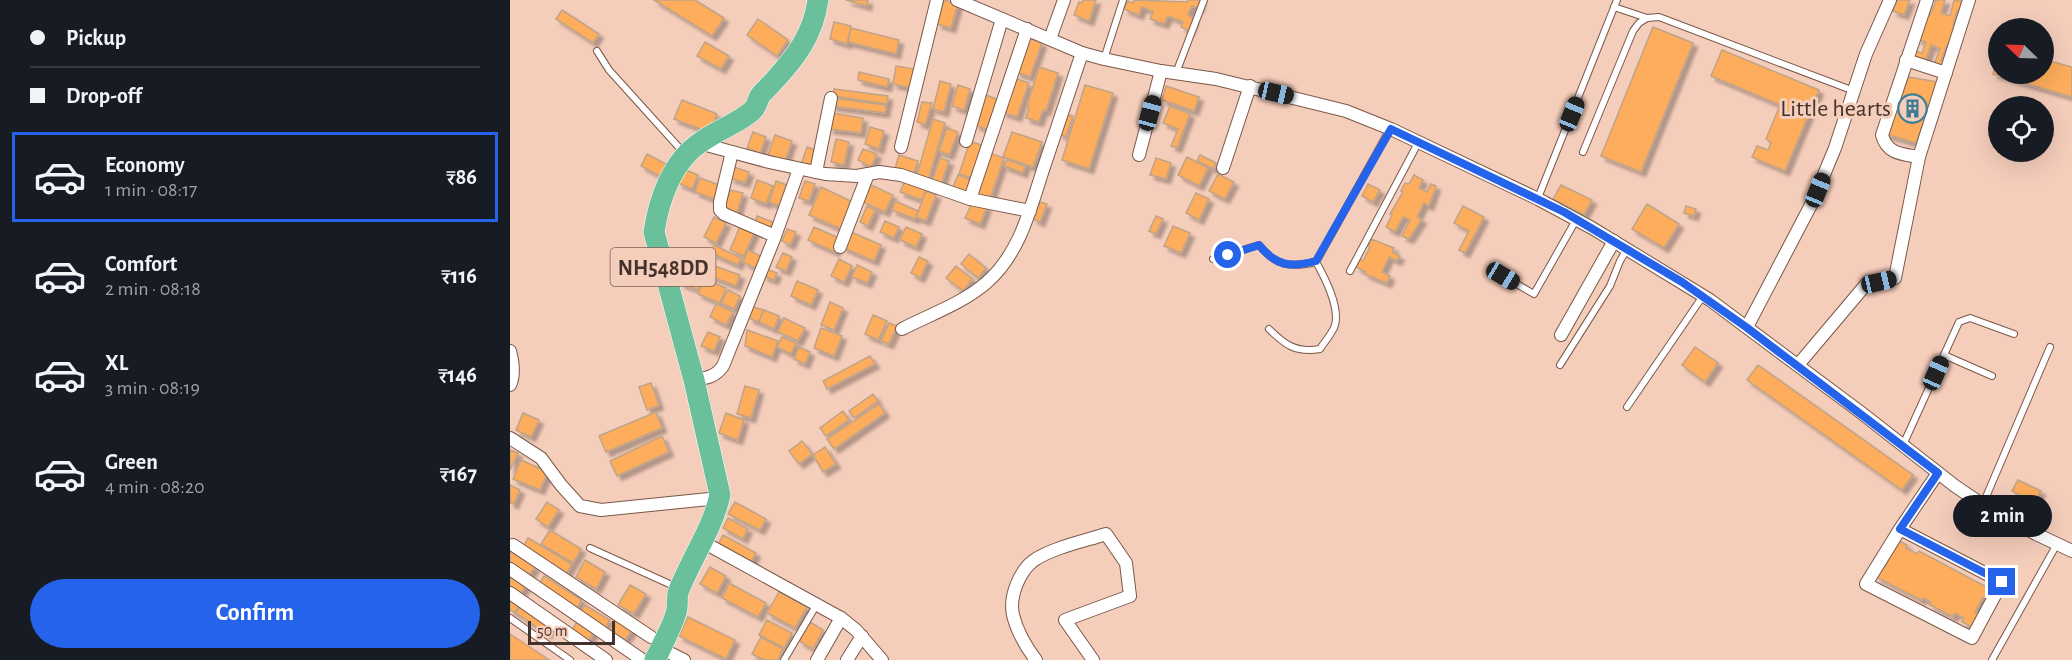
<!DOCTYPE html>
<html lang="en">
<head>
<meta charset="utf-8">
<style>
  :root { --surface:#171b24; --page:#20242c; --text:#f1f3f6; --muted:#9ea1a6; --line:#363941; --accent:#2563eb }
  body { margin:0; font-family:"Alegreya Sans",sans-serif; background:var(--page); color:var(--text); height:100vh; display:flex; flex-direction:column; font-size:22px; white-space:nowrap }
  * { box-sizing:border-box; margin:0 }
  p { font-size:20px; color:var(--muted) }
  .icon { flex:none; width:33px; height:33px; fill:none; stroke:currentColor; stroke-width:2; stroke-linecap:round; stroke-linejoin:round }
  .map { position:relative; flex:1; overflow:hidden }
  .side { display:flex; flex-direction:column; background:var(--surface); width:510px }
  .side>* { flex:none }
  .guide { display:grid; align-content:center; height:132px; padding:0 30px; background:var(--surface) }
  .needle { width:39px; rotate:293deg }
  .controls { position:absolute; left:1478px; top:18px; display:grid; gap:12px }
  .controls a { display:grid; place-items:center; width:66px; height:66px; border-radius:50%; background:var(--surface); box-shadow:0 6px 24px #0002; font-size:30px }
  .scale { position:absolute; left:18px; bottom:15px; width:87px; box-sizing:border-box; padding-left:6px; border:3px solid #43332c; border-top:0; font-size:16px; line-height:21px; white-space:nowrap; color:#43332c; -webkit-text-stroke:4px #f5cdbb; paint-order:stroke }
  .end { position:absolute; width:27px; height:27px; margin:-14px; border:8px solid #2563eb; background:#fff; box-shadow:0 0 0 3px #fff }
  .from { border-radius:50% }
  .bubble { position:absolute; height:42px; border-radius:21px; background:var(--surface); box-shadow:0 6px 24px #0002; font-size:20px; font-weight:700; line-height:42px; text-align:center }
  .car { position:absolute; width:18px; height:36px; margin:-18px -9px; border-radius:8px; box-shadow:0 0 4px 2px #0007; background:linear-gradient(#222 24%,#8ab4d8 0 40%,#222 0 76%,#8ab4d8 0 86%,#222 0) }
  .guide b { display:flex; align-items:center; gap:21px; height:57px; font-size:22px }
  .guide b+b { border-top:2px solid var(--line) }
  .guide i { width:15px; height:15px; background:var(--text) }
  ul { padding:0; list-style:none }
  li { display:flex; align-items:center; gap:18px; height:90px; margin:0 12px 9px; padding:0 18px; border:3px solid transparent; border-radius:0px }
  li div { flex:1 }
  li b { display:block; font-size:22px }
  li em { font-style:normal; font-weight:700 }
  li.current { border-color:var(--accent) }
  li>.icon { width:54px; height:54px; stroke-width:1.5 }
  .cta { display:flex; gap:12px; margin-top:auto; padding:12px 30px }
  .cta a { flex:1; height:69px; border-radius:36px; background:var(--accent); color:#fff; font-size:24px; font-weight:700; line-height:69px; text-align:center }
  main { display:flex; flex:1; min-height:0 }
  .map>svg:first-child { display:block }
</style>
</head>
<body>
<main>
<section class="side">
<div class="guide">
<b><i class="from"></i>Pickup</b>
<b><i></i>Drop-off</b>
</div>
<ul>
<li class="current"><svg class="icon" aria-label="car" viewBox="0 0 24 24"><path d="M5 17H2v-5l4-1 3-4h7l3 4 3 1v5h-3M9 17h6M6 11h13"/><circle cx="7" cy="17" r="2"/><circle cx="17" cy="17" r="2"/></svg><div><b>Economy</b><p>1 min · 08:17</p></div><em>₹86</em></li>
<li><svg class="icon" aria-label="car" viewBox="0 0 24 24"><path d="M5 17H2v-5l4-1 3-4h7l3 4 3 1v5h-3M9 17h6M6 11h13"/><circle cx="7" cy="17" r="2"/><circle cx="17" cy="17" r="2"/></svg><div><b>Comfort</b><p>2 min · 08:18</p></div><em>₹116</em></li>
<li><svg class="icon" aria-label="car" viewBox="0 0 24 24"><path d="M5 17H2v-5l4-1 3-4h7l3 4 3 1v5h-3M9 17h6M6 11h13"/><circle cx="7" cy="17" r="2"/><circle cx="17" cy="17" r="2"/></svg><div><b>XL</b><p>3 min · 08:19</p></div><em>₹146</em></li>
<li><svg class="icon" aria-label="car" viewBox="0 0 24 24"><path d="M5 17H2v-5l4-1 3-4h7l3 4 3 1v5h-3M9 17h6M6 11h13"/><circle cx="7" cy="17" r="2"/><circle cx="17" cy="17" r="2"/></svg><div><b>Green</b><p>4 min · 08:20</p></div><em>₹167</em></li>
</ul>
<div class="cta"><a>Confirm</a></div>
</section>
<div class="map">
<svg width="1562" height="660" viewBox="0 0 1562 660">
  <defs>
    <filter id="shadow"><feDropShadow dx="4.5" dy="4.5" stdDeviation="1.5" flood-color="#0004"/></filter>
  </defs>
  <rect width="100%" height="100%" fill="#f5cdbb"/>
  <g fill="#fdad5b" stroke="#c1a387" stroke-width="1.5" filter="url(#shadow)">
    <path d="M144,0H185L214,18L202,36Z"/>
    <path d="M336,0H358L357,6Z"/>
    <path d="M434,0L448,4L441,28L427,24Z"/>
    <path d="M573,0H586L579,21L564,15L569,2L572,3Z"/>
    <path d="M624,0L677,2L678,0H691L689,8L682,6L678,15L684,19L679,31L671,27L673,22L658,16L654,24L640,19L643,12L632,7L629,15L614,9L618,1L623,3Z"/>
    <path d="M1387,0H1400L1394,15L1383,11Z"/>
    <path d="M1423,0H1435L1431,13L1440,16L1444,0L1456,2L1453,11H1447L1443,25L1448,27L1442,46L1437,45L1431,61L1435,62L1433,70L1423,67L1430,49L1421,45L1415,62L1403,58L1405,51L1412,53L1416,42L1407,39L1415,14L1420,15L1426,1Z"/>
    <path d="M52,10L89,34L83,43L46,19Z"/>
    <path d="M248,19L278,40L267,56L237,35Z"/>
    <path d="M324,22L341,26L337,44L320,39Z"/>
    <path d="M1143,27L1183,43L1131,172L1091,156Z"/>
    <path d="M341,28L389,40L386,54L338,42Z"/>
    <path d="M518,38L532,43L520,77L506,72Z"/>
    <path d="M195,42L219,56L211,69L187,56Z"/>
    <path d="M1212,50L1309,90L1275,171L1242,157L1247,146L1258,150L1261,143L1256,139L1270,105L1201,76Z"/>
    <path d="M1488,56V74H1533V59L1562,67V97L1483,74Z"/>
    <path d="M386,66L405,69L401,88L383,84Z"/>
    <path d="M529,67L548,73L536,111L533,110L529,122L516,118L519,107L517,106Z"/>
    <path d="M349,72L379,79L377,87L348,80Z"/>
    <path d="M1399,77L1428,82L1406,143L1375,134Z"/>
    <path d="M504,78L519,83L507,117L492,112Z"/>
    <path d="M430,81L441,84L434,112L423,109Z"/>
    <path d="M448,85L460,89L454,110L442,106Z"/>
    <path d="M575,85L603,93L579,169L552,160Z"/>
    <path d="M656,86L689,97L684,111L652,100Z"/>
    <path d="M324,89L378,96L377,104L323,96Z"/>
    <path d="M476,95L489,100L478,130L465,125Z"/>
    <path d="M323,98L376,105L375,113L322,106Z"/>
    <path d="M172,100L207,114L201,128L191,129L164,119Z"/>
    <path d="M412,102L422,103L415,125L407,122Z"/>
    <path d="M660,106L680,114L667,148L661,146L668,129L653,123Z"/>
    <path d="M322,113L353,118L351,133L319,129Z"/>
    <path d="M556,114L563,116L556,137L549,134Z"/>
    <path d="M423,119L435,123L418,181L406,178Z"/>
    <path d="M360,127L374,131L369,149L355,144Z"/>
    <path d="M437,128L448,132L439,155L429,151Z"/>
    <path d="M243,132L256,137L250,153L237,148Z"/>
    <path d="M502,132L532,142L523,167L493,157Z"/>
    <path d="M265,135L282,141L275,161L258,155Z"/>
    <path d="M326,139L339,142L334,165L321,162Z"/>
    <path d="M460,141L474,146L462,178L449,174Z"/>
    <path d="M297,147L309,151L303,168L291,165Z"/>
    <path d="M353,149L367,154L361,167L348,160Z"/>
    <path d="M479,153L494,158L480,199L465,194Z"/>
    <path d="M137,154L156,164L150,176L131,166Z"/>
    <path d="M389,155L408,161L403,175L385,169Z"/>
    <path d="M690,155L706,163L704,169L687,161Z"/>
    <path d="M677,157L698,168L689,186L668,175Z"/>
    <path d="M430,158L439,161L430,187L421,184Z"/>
    <path d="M646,158L661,163L656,179L640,175Z"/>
    <path d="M497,160L515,166L513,173L494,166Z"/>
    <path d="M224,167L239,172L235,183L220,178Z"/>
    <path d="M173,169L188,175L182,189L168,183Z"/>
    <path d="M708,174L724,182L715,199L699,191Z"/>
    <path d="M448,175L462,180L457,194L442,189Z"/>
    <path d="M904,175L913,180L909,188L917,192L921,184L926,186L919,206L914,203L907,217L912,219L899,239L892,236L900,220L893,217L885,232L876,227L882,215L880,214L893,192L891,191L895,183L899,184Z"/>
    <path d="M190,178L209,185L204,199L185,192Z"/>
    <path d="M247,180L263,186L256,204L241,198Z"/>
    <path d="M395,180L417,188L412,200L390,192Z"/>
    <path d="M266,181L277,185L270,206L259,202Z"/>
    <path d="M295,181L305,184L299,201L289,198Z"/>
    <path d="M858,184L870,190L863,202L852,196Z"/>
    <path d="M361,185L383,195L375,212L353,202Z"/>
    <path d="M1051,185L1082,200L1074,215L1043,199Z"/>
    <path d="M311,187L343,202L331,229L299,215Z"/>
    <path d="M220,190L233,193L227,213L214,209Z"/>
    <path d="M416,191L426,195L416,221L406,217Z"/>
    <path d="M686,193L699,199L689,220L676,213Z"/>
    <path d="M385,201L408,211L405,219L382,210Z"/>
    <path d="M463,201L477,207L470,224L455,218Z"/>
    <path d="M530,202L537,204L530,222L523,219Z"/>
    <path d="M1137,204L1169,224L1154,248L1122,229Z"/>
    <path d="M357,206L365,210L358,226L350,222Z"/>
    <path d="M953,206L974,217L955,253L949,250L959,231L944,223Z"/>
    <path d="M1176,206L1186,209L1184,216L1174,213Z"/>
    <path d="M247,216L263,222L259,231L244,226Z"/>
    <path d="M646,216L653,219L646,234L639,231Z"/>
    <path d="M204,217L216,223L206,243L194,237Z"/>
    <path d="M375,221L389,227L384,238L370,232Z"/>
    <path d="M231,224L245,231L234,256L220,250Z"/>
    <path d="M663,226L680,233L671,253L654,246Z"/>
    <path d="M304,227L331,239L325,252L298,240Z"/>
    <path d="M396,227L412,234L406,247L390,240Z"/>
    <path d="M277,229L286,232L280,245L272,241Z"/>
    <path d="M339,231L371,245L364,261L332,247Z"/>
    <path d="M861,239L884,248L882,252L890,256L887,261L879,257L872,272L880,276L877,283L855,274L856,272L846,267L850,259L853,261L860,247L858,246Z"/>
    <path d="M204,245L231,258L228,265L201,253Z"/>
    <path d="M238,250L251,256L245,268L233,262Z"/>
    <path d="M273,253L282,257L276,271L266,267Z"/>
    <path d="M459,254L476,268L468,278L451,264Z"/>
    <path d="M409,257L418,261L410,278L401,273Z"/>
    <path d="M329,259L342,266L334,282L321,276Z"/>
    <path d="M199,264L230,275L226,286L195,274Z"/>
    <path d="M177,265L195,272L188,290L170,283Z"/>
    <path d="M347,265L362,272L357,283L342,277Z"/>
    <path d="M446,266L462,279L453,291L436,278Z"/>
    <path d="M256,269L267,273L264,280L253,276Z"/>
    <path d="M194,279L216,288L210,303L188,294Z"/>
    <path d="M287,281L308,290L301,305L281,296Z"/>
    <path d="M218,290L230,296L224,309L211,303Z"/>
    <path d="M320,302L333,308L324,330L311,325Z"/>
    <path d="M206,304L223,312L216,325L200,317Z"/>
    <path d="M243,307L254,310L248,322L239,318Z"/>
    <path d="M254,310L269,316L264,329L249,322Z"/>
    <path d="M363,315L377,321L368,340L355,334Z"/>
    <path d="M274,318L295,328L288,341L268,332Z"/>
    <path d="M379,323L387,326L379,344L371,341Z"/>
    <path d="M311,328L332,336L324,356L304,348Z"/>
    <path d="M237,330L268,341L262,357L235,346Z"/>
    <path d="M198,332L210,337L204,351L191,346Z"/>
    <path d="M272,337L286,343L281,354L267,347Z"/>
    <path d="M289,347L300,352L295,364L284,359Z"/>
    <path d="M1185,347L1208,363L1195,382L1172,365Z"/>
    <path d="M360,356L365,364L317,389L313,381Z"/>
    <path d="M1248,365L1403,475L1392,490L1237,380Z"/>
    <path d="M141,383L149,405L137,410L129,387Z"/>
    <path d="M235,386L249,390L241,418L227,414Z"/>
    <path d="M363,394L368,401L344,418L339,411Z"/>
    <path d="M369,404L375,413L324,449L317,439Z"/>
    <path d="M333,411L339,420L316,436L310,428Z"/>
    <path d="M146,412L152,428L96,452L89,436Z"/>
    <path d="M13,413L29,420L21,437L6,430Z"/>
    <path d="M216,413L234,420L228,440L209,433Z"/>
    <path d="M152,436L159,452L107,476L100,461Z"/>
    <path d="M292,441L302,454L289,464L279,451Z"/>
    <path d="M315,447L326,464L313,472L303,455Z"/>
    <path d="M0,450L8,453L0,470Z"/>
    <path d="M11,460L38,472L30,490L3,479Z"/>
    <path d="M1508,480L1531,491L1524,503L1502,491Z"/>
    <path d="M0,485L10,490L4,504L0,503Z"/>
    <path d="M1500,497L1522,508L1516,519L1495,508Z"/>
    <path d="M37,502L49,510L38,527L26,519Z"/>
    <path d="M225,502L256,519L250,530L218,514Z"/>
    <path d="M218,518L238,529L233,539L213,528Z"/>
    <path d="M40,530L71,549L63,563L31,544Z"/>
    <path d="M213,535L246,553L241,562L208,545Z"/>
    <path d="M18,538L62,564L57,573L13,547Z"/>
    <path d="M1385,539L1397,545L1396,548L1407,554L1409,551L1484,591L1479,599L1473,597L1465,612L1471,615L1464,628L1452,622L1454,618L1445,613L1443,617L1419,604L1421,602L1413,598L1411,600L1366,577L1372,565L1375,567L1384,549Z"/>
    <path d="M0,550L25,567L18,577L0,564Z"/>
    <path d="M75,560L95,572L86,589L66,577Z"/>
    <path d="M200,567L216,576L207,593L190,584Z"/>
    <path d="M0,575L16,586L9,596L0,590Z"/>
    <path d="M34,576L72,600L67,608L29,584Z"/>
    <path d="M219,583L256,603L248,617L212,598Z"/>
    <path d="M120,585L136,594L124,614L108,605Z"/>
    <path d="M269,592L297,607L285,628L257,613Z"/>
    <path d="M0,596L11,603L5,613L0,610Z"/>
    <path d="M11,605L42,626L37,634L6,613Z"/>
    <path d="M75,605L100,620L94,630L69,615Z"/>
    <path d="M178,617L225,640L216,659L169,636Z"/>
    <path d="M105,620L122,630L115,640L99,630Z"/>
    <path d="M257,620L282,633L274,648L249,635Z"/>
    <path d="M67,622L84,632L77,644L60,633Z"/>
    <path d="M300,622L313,630L303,649L289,641Z"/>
    <path d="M0,634L39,660H0Z"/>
    <path d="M251,637L273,649L268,660H254L242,654Z"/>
  </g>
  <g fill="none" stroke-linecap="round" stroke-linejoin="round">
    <defs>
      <g id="lane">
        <path d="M1104,7L1137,18"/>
        <path d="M87,51L99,70L174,153"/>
        <path d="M594,59L613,0"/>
        <path d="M666,73L694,0"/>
        <path d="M1073,152L1123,31L1129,23L1137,18L1149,17L1344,91"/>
        <path d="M1028,198L1107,0"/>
        <path d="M703,259L749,245C766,266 780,268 806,262"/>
        <path d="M840,271L908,143"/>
        <path d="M993,276L1024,294L1066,220"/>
        <path d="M759,329C775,345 786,353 810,349C814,342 823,333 825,325C830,307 814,276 806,262L880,129"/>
        <path d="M1434,355L1482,376"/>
        <path d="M1050,365L1100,286L1110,261L1117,249"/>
        <path d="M1117,407L1193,296"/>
        <path d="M1393,445L1449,322L1460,318L1504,334"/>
        <path d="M1473,504L1540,347"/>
        <path d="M80,548L166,587"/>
        <path d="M0,618L60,660"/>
        <path d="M274,660L307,604"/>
        <path d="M1482,660L1547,544"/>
      </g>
      <g id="street">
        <path d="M447,0L572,53L594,59L651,71L706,79L836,111L881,129L1028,199L1082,228L1200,300L1349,411L1445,486L1473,505L1526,534L1562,551"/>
        <path d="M540,39L554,0"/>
        <path d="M1396,60L1436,73"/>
        <path d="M456,141L492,19"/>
        <path d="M189,143L259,162L315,174L347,176L369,172L391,175L460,199L520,211"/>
        <path d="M391,147L427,0"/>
        <path d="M222,152L210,202V210L214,214L265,236"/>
        <path d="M629,155L651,71"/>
        <path d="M1409,157C1392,154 1377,154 1372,135L1417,0"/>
        <path d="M713,168L740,86"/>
        <path d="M306,172L321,98"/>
        <path d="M460,199L517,29"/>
        <path d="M330,247L358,174"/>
        <path d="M1237,327L1303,201L1325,148L1356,54L1380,0"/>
        <path d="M392,329C419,315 453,303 476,283C512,252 521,204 536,161C548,125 560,89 572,53"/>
        <path d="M1051,335L1104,241"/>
        <path d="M0,351C3,362 5,374 0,385"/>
        <path d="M1288,365L1358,282L1385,278L1409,157L1459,0"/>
        <path d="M184,380C197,378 205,377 213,366L264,239L289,169"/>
        <path d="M0,438L31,458L51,485L70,506L91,510L209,498"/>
        <path d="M1390,529L1492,582L1462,638L1356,584L1390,529L1428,473"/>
        <path d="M193,542L331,618L346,630L372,660"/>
        <path d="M3,545L141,637"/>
        <path d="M0,569L131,659"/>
        <path d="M0,593L96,660"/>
        <path d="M150,648L174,660"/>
        <path d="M307,660L331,618"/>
        <path d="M337,660L352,636"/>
        <path d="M526,660C516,647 507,631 503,615C499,597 509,572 523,561C541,548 575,541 596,534L616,563L620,596L555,620L583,660"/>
      </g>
      <path id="highway" d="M145,660C151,647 166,620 167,608C168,601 166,597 169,590C182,557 202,530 210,495L184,380L144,232C149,199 162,161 191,142C207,130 227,124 242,111C247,107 247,101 250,96C253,91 259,87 263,82C286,57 303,35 308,0"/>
    </defs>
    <use href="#lane" stroke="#7b5849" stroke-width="8"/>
    <use href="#street" stroke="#7b5849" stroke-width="14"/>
    <use href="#highway" stroke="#fff" stroke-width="22"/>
    <use href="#lane" stroke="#fff" stroke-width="6"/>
    <use href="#street" stroke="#fff" stroke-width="12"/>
    <use href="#highway" stroke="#6ac09b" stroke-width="21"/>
  </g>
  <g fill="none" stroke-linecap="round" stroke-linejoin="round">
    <path stroke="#2563eb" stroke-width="8" d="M718,255L749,245C766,266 780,268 806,261L881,129L1054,212L1172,282L1236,327L1428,473L1390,529L1492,582"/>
  </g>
  <defs>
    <symbol id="building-ring" viewBox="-11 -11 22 22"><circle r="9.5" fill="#f5cdbb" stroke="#417e95" stroke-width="1.5"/><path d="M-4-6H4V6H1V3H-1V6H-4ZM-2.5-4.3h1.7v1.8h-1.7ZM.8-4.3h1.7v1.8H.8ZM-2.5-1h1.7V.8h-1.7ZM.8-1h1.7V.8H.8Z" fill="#417e95"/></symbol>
  </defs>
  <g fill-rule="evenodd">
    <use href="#building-ring" x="1386" y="92" width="33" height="33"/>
  </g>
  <g text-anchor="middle" stroke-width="6" stroke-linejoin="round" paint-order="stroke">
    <rect fill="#f5cdbb" stroke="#786157" stroke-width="1.5" x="100.5" y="248" width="105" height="38" rx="4.5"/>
    <g font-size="22" font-weight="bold" fill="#43332c">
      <text x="153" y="275">NH548DD</text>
    </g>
    <g font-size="24" fill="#43332c" stroke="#f5cdbb" text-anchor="end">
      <text x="1381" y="116">Little hearts</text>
    </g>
  </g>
</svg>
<div class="controls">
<a><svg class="needle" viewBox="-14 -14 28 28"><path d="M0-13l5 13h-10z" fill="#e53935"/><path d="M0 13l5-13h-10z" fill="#9ea1a6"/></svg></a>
<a><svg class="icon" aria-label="locate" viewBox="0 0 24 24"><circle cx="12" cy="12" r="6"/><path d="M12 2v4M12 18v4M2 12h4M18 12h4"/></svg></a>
</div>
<div class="scale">50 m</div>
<i class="end from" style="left:718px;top:255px"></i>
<i class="end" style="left:1492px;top:582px"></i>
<div class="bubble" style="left:1443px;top:495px;width:99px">2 min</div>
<i class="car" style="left:766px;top:93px;rotate:103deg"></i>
<i class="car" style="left:640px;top:113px;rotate:15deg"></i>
<i class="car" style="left:1062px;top:114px;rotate:22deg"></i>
<i class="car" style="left:1308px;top:190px;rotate:22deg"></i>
<i class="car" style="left:993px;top:276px;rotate:121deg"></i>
<i class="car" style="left:1369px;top:282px;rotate:77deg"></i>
<i class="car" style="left:1426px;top:373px;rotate:24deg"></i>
</div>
</main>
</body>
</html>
